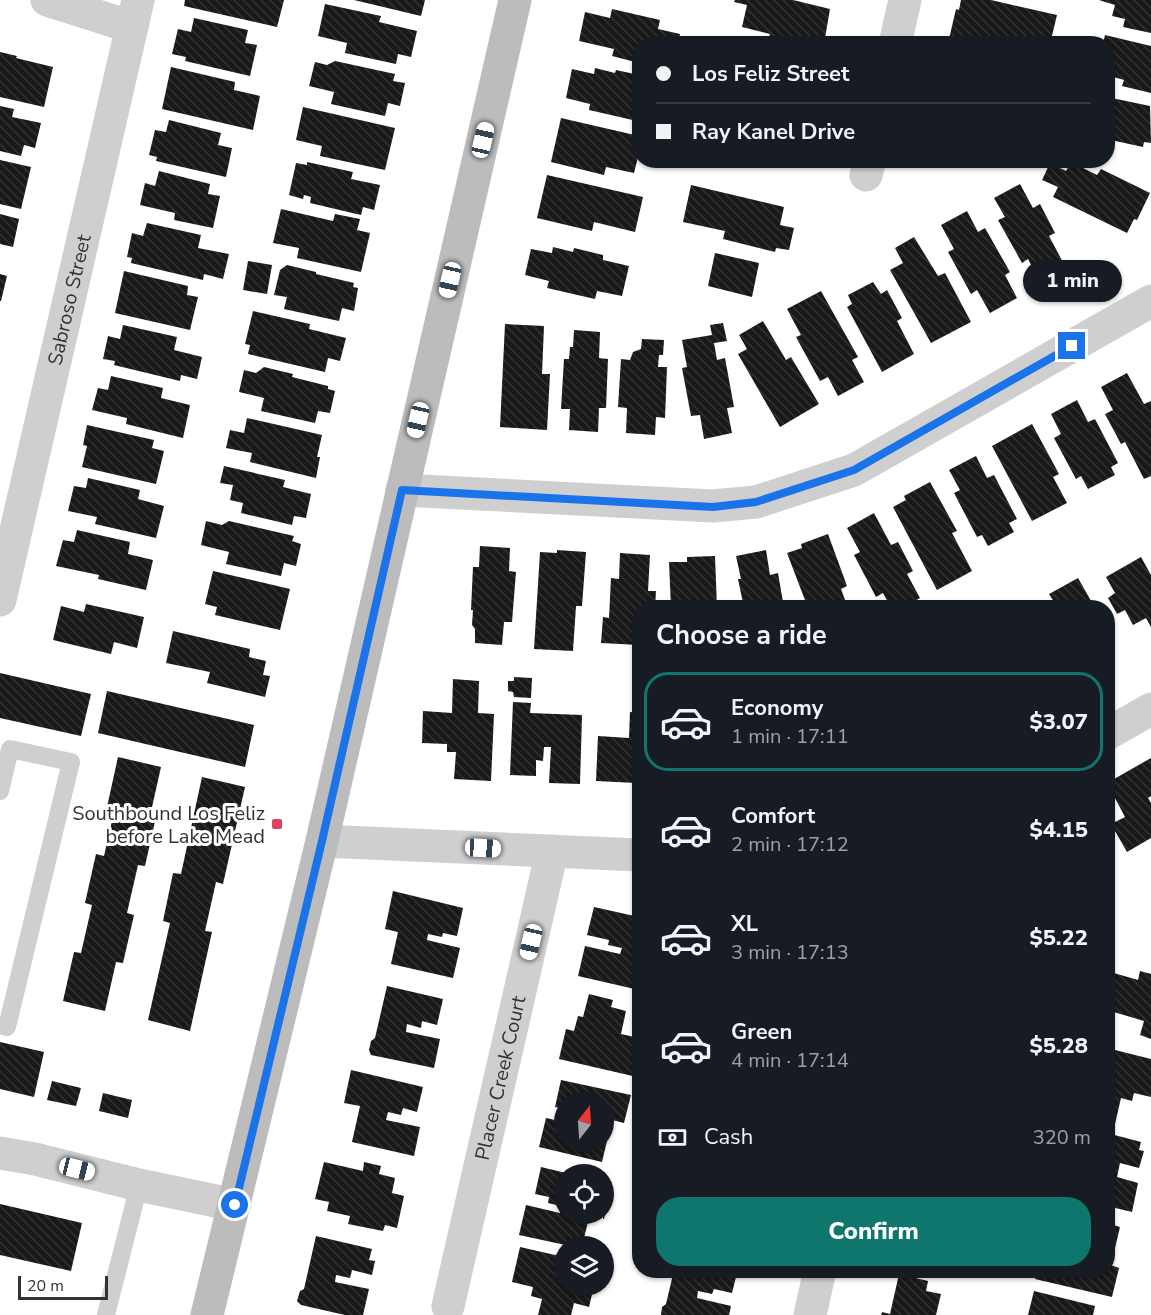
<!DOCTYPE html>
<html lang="en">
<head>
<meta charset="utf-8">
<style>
  :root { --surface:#171b24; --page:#20242c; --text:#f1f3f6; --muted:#9ea1a6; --line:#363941; --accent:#0f766e }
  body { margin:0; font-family:"Nunito Sans",sans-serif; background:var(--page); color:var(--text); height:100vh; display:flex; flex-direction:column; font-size:22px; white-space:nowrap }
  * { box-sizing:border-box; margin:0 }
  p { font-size:20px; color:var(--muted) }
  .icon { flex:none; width:33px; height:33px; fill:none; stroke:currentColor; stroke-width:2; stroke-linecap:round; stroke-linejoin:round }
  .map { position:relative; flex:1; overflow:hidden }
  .sheet { position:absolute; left:632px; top:600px; width:483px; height:678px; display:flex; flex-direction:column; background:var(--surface); border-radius:24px; box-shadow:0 2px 4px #0004 }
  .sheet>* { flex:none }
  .hud { position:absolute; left:632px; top:36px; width:483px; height:132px; border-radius:24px; box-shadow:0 2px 4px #0004; display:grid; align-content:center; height:132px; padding:0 24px; background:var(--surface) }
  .needle { width:39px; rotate:17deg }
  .buttons { position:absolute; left:554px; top:1092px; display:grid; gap:12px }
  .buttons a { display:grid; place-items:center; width:60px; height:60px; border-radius:50%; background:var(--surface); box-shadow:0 2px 4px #0004; font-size:30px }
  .scale { position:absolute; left:18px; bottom:15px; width:90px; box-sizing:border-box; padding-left:6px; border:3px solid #323232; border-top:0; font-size:16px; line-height:21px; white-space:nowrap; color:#323232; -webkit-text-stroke:4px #fff; paint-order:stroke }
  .end { position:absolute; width:27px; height:27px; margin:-14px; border:8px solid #1a73e8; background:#fff; box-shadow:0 0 0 3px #fff }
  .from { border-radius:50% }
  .bubble { position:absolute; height:42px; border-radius:21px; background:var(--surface); box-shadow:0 2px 4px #0004; font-size:20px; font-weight:800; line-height:42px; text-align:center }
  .car { position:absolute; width:18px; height:36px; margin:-18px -9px; border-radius:8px; box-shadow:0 0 4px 2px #0007; background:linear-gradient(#fff 24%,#345 0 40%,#fff 0 76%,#345 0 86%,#fff 0) }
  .hud b { display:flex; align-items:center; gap:21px; height:57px; font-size:22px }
  .hud b+b { border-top:2px solid var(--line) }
  .hud i { width:15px; height:15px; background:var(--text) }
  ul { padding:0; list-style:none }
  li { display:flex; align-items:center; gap:18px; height:99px; margin:0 12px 9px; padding:0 12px; border:3px solid transparent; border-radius:24px }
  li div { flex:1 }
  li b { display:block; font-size:22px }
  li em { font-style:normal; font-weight:800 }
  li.on { border-color:var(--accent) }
  li>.icon { width:54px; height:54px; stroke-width:1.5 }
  h2 { padding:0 24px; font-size:27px; line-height:72px }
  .pay { display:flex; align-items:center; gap:15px; height:66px; padding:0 24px; font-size:22px }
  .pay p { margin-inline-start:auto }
  .action { display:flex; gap:12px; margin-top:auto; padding:12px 24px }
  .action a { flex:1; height:69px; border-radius:24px; background:var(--accent); color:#fff; font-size:24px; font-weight:800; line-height:69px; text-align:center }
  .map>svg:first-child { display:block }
</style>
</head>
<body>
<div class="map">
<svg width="1151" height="1315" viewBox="0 0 1151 1315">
  <defs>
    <pattern id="building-back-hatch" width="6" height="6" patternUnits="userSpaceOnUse" patternTransform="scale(1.5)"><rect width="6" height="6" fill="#191919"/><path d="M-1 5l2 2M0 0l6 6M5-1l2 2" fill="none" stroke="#323232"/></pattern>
  </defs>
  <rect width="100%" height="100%" fill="#fff"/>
  <g fill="url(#building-back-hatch)">
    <path d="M185,0H284L277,27L184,6Z"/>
    <path d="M354,0H425L421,16Z"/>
    <path d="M735,0H793L830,9L824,44H778L768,41L770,34L742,27L747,5L734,2Z"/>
    <path d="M961,0H991L1057,15L1050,44H969L949,39L956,9L959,10Z"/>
    <path d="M1099,0H1151V33L1123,27L1125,19L1112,16L1115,5Z"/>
    <path d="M325,4L381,16L379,22L417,31L411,57L398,54L396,64L345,53L347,43L318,36Z"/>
    <path d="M612,9L660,20L658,29L680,34L678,44H639V63L612,56L614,49L579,41L585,12L610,18Z"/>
    <path d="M194,18L248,30L245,43L257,45L250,76L185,61L186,57L172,54L178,29L191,32Z"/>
    <path d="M1105,35L1151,46V93L1122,86L1124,80L1107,75V44H1103Z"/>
    <path d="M0,52L17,56L16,58L53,67L44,107L0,97Z"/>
    <path d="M335,61L395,74L393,81L405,83L400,106L388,103L385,116L331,104L334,92L309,86L315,62L327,65Z"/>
    <path d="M171,67L235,82L234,90L260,96L253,130L162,109Z"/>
    <path d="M595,68L615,73L616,70L639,75V110L637,121L589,110L590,104L566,98L572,69L594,74Z"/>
    <path d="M1107,97L1150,106L1151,143L1144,142L1143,147L1111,140L1110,144L1107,143Z"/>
    <path d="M0,106L14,109L12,117L41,123L35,148L24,145L21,156L0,151Z"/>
    <path d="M303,107L395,128L385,170L320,156L322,146L296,140Z"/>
    <path d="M561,118L639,136V153L634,173L606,167L604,175L551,162Z"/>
    <path d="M169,120L221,133L218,145L232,148L226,177L156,161L157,157L149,155L155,130L166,132Z"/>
    <path d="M0,160L31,167L21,209L0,204Z"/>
    <path d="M307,162L353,172L351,179L380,185L374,210L363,207L361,215L310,203L311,197L304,195L303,199L289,195L296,163L307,165Z"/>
    <path d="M1071,162L1097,175L1101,169L1150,193L1137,220L1134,219L1127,233L1053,197L1058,187L1042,180L1050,163L1066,171Z"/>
    <path d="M159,171L210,184L208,194L220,196L213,228L174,220L175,213L140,205L145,183L155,186Z"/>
    <path d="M547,175L643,197L635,232L594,222L592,231L537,218Z"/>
    <path d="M1020,184L1033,208L1040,204L1055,233L1049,236L1066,268L1040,282L1028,259L1022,263L998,220L1005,217L994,198Z"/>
    <path d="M691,185L784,207L780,225L794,228L789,250L776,248L775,252L723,239L725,231L683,222Z"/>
    <path d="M281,209L333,221L335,214L360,219L357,230L370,233L361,272L297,258L299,248L273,243Z"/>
    <path d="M967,211L978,232L985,228L1010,272L1005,275L1017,298L990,313L977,290L971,294L948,252L954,249L941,225Z"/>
    <path d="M0,214L19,219L13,247L0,244Z"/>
    <path d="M147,223L201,235L198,248L229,254L223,279L204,274L203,280L131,263L132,258L127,257L132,233L143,236Z"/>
    <path d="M914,237L938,276L945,273L971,322L931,343L890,270L903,263L895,248Z"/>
    <path d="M553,247L573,252L574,248L603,255V260L629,266L622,296L597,291L595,299L547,288L549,281L525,275L531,249L552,253Z"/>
    <path d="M715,253L759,263L752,297L708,286Z"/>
    <path d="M248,261L272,265L267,294L243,290Z"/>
    <path d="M287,265L316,272V274L354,283L353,287L358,288L354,311L342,308L339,321L284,309L287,297L274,295L280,270Z"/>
    <path d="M124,271L188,286L187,295L198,297L190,330L115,313Z"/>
    <path d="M0,274L7,276L1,301H0Z"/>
    <path d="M873,282L881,294L887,290L902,318L897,321L914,354L882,372L847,307L852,304L848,295Z"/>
    <path d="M821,291L858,357L852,360L864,382L838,396L828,377L820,381L796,337L801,335L787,309Z"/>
    <path d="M253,311L310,324L309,329L346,338L340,361L328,358L325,372L248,354L250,345L245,344Z"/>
    <path d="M763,321L786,360L791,357L819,404L780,427L738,354L747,349L739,335Z"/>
    <path d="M723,323L727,341L714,343L717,360L725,358L734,407L727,408L732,433L704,439L700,415L691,416L682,368L687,367L682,340L712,335L710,325Z"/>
    <path d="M505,324L544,326L542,374H550L547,430L500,427Z"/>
    <path d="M123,325L177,337L174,350L202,357L197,379L181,375L180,381L114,365L115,361L103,359L108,336L120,339Z"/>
    <path d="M574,330L600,332L599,358L608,359L606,408H599L598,432L569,430L570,409H561L564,359H569L570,347H573Z"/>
    <path d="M642,339L664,340L663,355H659L658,367H667L665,418L656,417L655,435L626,433L627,408L618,407L621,359L630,360L633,352L641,349Z"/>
    <path d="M264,367L293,374L292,377L328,386V389L335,391L330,413L318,411L315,423L261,411L264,398L239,392L244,370L256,373Z"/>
    <path d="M1127,373L1144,404L1151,401V476L1144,479L1125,442L1121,444L1105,414L1113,410L1101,387Z"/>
    <path d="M111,376L163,388L161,398L190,405L183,438L126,424L127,418L92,410L98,388L108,390Z"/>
    <path d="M1077,400L1088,422L1095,419L1118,463L1111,467L1115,475L1088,489L1081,476L1076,479L1054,438L1061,434L1051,414Z"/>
    <path d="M247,418L322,435L317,457H320L316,478L250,462L252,453L226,448L230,430L244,433Z"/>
    <path d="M1032,424L1059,474L1053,477L1067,503L1032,521L992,446Z"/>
    <path d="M87,425L154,440L152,448L164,451L156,484L82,467L87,446L83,445Z"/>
    <path d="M976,456L987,478L994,475L1017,519L1009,523L1014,532L988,546L982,535L977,537L954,493L960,490L949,470Z"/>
    <path d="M224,466L285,480L283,487L311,494L306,518L294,516L292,525L241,513L243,503L230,500L233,485L220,483Z"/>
    <path d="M88,478L140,490L138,499L164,506L156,538L95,524L97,517L68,511L74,486L86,488Z"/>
    <path d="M930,482L957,531L952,533L972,571L937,590L893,507L906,500L904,496Z"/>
    <path d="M874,513L891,545L898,542L913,571L907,574L920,598L902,608H891L883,593L876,597L854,555L860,552L847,528Z"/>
    <path d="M206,521L222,525L229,521L294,536L292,541L301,544L296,566L284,563L281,576L226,564L229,552L201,545Z"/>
    <path d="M77,530L130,542L128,554L153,560L146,590L98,579L99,575L56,566L63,540L74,542Z"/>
    <path d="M828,534L847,586L841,589L848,608H808L787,553L802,548L801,544Z"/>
    <path d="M480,546L510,548L509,571L516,572L512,622H504L502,645L475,643V629L472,625L473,610H471L473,567H479Z"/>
    <path d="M557,550L586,552L582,606H576L573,651L534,649L540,552L557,553Z"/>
    <path d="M766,550L770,575L778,573L784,608H744L738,579H741L736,556Z"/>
    <path d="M620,553L650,555L648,591H656L655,608H639V645L601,643L603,617L609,618L611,578L619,579Z"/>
    <path d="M715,556L717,608H671L669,562H687V557Z"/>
    <path d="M1141,557L1151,575V627L1146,618L1133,625L1125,610L1117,614L1108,598L1115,593L1106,577Z"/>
    <path d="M213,571L290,589L280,630L215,615L217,607L205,604Z"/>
    <path d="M1078,578L1095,608H1051L1056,605L1049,594Z"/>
    <path d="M86,604L144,617L137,648L114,642L111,654L53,640L61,606L84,612Z"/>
    <path d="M173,631L250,649L249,657L266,661L263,675L270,676L265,697L207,683L210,672L166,663Z"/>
    <path d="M0,673L91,694L81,736L0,718Z"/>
    <path d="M514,677L532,678L531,698L514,697L513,692L508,691V681H514Z"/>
    <path d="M453,679L479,681L478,713L494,714L491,781L454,779L456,752H447V744L422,743L423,711L452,713Z"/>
    <path d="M107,691L254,725L245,767L98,733Z"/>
    <path d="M513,702L531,703L530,713L582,715L580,784L549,783L551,747H544L543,761L536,760V776L510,775Z"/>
    <path d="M630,712H639V792H636V783L596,781L598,736L629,738Z"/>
    <path d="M118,757L161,767L150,816L156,817L145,866L138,865L127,913L134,915L123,963L116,962L105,1011L63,1001L74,952L81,953L92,905L85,903L96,854L104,856L115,808L107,807Z"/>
    <path d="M1151,758V796L1148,798L1151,803V838L1127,852L1111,824L1125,817L1107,783Z"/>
    <path d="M202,777L245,787L223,884L216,882L205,931L212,932L190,1031L148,1020L170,923L163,921L173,873L181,874Z"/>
    <path d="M393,891L463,908L457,936L443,933L442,937L428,934L427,940L460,948L453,978L391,964L398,932L385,929Z"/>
    <path d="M594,907L639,917V990L578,976L585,946L620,954L622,948L608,945L609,940L587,935Z"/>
    <path d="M1107,971L1138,980L1140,971L1151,974V1039L1140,1035L1144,1021L1107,1010Z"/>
    <path d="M387,986L443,999L437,1025L422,1021L421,1028L407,1024L406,1032L440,1039L434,1068L371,1055L369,1050L371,1041L375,1038Z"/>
    <path d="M589,994L613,1000L611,1007L626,1011L621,1034L639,1038L637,1077L559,1059L566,1029L574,1031L578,1016L583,1017Z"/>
    <path d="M0,1042L44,1052L34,1097L0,1089Z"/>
    <path d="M1107,1048L1151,1059V1097L1134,1093L1132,1101L1121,1098L1115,1124L1107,1122Z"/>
    <path d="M351,1070L423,1087L417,1112L403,1108L401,1115L388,1112L386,1120L420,1127L414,1156L352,1142L360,1106L344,1103Z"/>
    <path d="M561,1080L631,1095L624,1123L612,1120L602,1162L539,1147L546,1118L564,1122V1142H603V1102H564V1109L555,1107Z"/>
    <path d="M52,1081L81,1088L76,1106L47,1100Z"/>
    <path d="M103,1093L132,1100L128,1118L99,1111Z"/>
    <path d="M1107,1133L1141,1142L1139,1150L1144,1151L1139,1168L1120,1163L1117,1177L1138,1183L1132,1212L1107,1206Z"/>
    <path d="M324,1162L363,1171L364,1162L381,1166L379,1174L395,1178L392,1193L404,1196L397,1228L385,1225L383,1231L348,1224L350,1216L327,1211L329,1202L315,1199Z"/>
    <path d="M541,1167L570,1174H564V1214H590L582,1246H570L519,1235L526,1205L560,1213L561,1206L548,1203L549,1197L535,1194Z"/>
    <path d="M603,1181L612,1183L604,1219H603Z"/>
    <path d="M0,1204L82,1223L71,1271L0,1255Z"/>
    <path d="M1107,1223L1120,1227L1111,1265L1119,1268L1112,1297L1035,1279L1037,1270H1107Z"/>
    <path d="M316,1236L372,1249L369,1260L375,1261L372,1275L352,1270L350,1278L336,1275L335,1282L369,1289L363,1315H345L301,1305L297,1301L300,1291L304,1289Z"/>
    <path d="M520,1247L564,1257V1286H594L589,1307L574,1303L571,1315H538L542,1299L531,1296L533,1287L512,1282Z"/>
    <path d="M674,1270H733L732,1276L736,1277L732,1293L714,1289L712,1294L698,1291L697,1298L731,1306L729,1315H661L662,1307L666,1304Z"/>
    <path d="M899,1274L928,1281L926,1291L941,1294L936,1315H881L882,1312L890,1314Z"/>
    <path d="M1034,1291L1095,1306L1093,1315H1028Z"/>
  </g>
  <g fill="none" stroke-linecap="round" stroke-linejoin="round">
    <g stroke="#cfcfcf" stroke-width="18">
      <path d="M0,791L10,749L71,762L7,1027L0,1025"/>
      <path d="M106,1315L139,1185"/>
    </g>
    <g stroke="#cfcfcf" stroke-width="33">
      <path d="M47,0L132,27"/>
      <path d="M895,44L905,0"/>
      <path d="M866,175L870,160"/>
      <path d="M402,490L713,506L756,502L854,470L1151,301"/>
      <path id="s1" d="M0,600L138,0"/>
      <path d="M1107,734L1151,709"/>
      <path d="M322,841L639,855"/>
      <path d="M0,1153L35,1159L139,1185L235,1205"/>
      <path id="s2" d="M448,1306L552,851"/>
      <path d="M810,1315L820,1270"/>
    </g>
    <path stroke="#bcbcbc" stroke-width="33" d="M207,1315L322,841L515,0"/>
  </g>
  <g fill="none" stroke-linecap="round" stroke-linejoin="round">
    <path stroke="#1a73e8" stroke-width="8" d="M235,1205L322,841L402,490L713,507L756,502L854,470L1072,346"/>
  </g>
  <rect fill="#dc425b" stroke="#fff" stroke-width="2" x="271" y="818" width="12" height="12" rx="3"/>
  <g text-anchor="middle" stroke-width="6" stroke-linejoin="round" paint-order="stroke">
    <g font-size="20" fill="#323232" stroke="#fff">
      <text dy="7" stroke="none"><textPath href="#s1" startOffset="308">Sabroso Street</textPath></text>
      <text dy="7" stroke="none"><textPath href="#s2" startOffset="234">Placer Creek Court</textPath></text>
    </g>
    <g font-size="20" fill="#323232" stroke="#fff" text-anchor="end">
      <text x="265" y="820">Southbound Los Feliz<tspan x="265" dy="23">before Lake Mead</tspan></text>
    </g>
  </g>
</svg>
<div class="buttons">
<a><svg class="needle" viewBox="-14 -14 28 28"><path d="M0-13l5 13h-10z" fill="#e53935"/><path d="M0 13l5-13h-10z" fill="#9ea1a6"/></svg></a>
<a><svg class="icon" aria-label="locate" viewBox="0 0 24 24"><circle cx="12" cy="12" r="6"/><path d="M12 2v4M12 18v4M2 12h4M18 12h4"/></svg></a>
<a><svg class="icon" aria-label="layers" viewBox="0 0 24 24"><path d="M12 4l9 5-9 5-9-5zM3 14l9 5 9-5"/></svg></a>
</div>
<div class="scale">20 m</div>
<i class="end from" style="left:235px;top:1205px"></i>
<i class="end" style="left:1072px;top:346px"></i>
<div class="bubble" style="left:1023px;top:260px;width:99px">1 min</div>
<i class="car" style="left:483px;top:140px;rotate:13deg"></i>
<i class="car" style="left:450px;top:280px;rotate:193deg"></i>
<i class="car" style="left:418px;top:420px;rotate:193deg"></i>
<i class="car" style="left:483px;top:848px;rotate:93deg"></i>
<i class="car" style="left:531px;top:942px;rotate:193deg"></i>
<i class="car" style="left:77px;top:1169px;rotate:104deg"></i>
<div class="hud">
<b><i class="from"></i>Los Feliz Street</b>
<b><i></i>Ray Kanel Drive</b>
</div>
<section class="sheet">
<h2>Choose a ride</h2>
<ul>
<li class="on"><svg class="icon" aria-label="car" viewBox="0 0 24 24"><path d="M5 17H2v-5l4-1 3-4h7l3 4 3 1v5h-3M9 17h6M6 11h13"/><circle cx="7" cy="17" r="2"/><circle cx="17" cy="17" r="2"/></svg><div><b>Economy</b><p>1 min · 17:11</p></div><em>$3.07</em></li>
<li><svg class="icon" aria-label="car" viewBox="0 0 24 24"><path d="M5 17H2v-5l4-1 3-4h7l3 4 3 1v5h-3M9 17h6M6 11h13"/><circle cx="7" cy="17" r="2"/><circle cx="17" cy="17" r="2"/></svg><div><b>Comfort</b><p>2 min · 17:12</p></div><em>$4.15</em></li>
<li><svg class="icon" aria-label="car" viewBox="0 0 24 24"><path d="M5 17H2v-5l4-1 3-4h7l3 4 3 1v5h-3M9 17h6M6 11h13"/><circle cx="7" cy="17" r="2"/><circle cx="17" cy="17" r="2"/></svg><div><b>XL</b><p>3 min · 17:13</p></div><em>$5.22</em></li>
<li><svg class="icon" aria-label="car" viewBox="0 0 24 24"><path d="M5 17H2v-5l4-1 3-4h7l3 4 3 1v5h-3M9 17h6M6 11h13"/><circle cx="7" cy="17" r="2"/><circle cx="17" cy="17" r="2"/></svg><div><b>Green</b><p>4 min · 17:14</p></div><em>$5.28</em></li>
</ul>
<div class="pay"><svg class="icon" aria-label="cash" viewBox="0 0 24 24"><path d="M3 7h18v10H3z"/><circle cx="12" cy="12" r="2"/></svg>Cash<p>320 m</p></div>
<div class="action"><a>Confirm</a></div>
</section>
</div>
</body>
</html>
